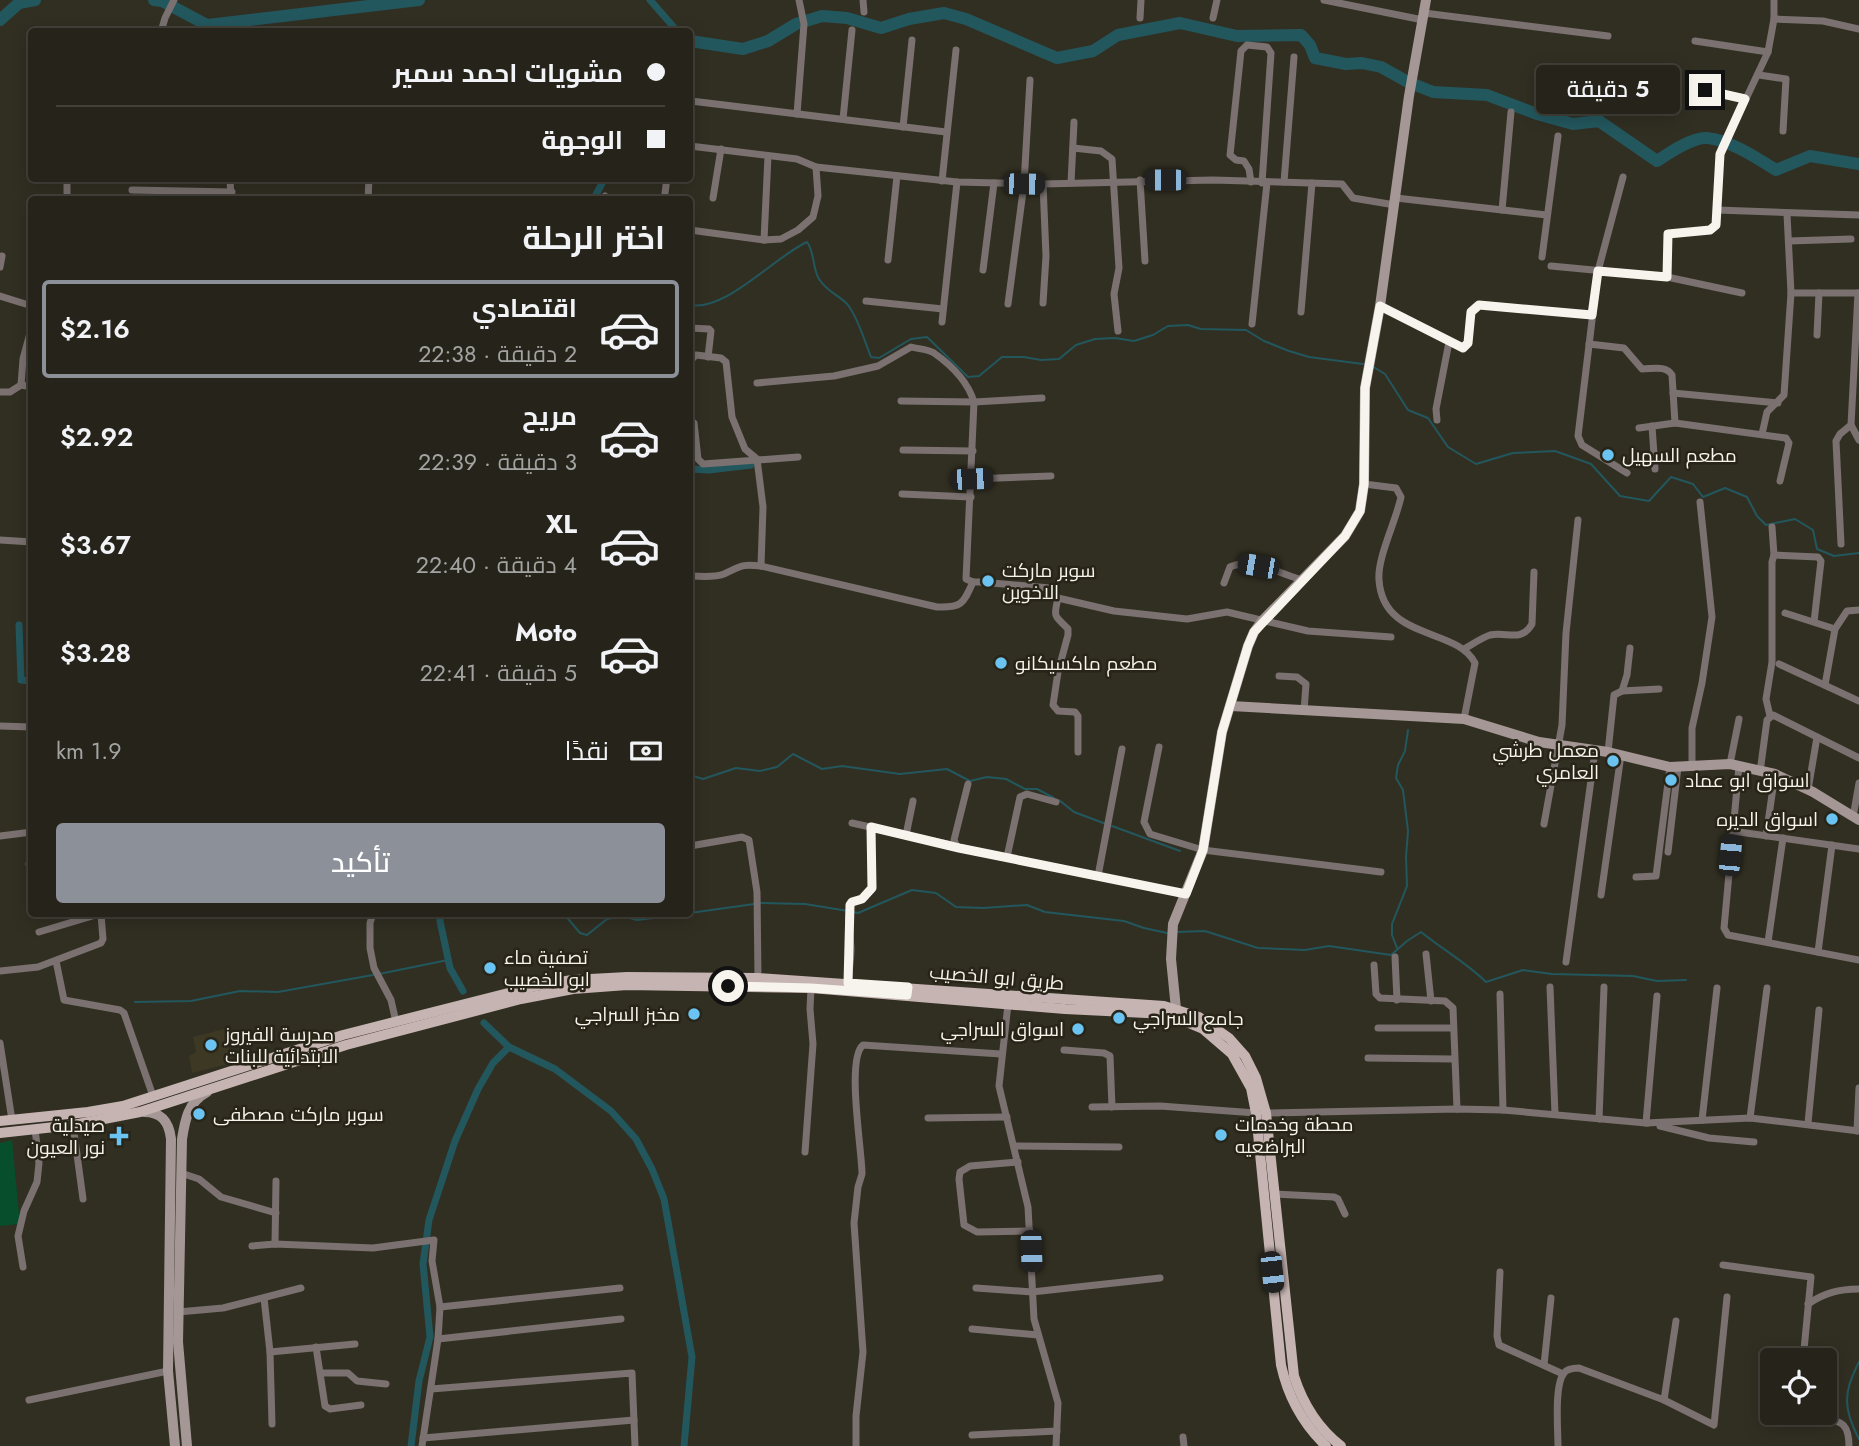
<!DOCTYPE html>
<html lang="ar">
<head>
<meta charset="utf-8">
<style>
  :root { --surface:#25231a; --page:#312f27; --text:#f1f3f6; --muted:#a3a4a2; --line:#424039; --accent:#8c9099 }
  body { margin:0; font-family:Jost,Cairo,sans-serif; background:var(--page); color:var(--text); direction:rtl; height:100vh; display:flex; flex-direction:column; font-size:26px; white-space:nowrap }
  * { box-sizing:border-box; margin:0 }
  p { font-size:23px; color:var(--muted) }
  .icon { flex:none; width:38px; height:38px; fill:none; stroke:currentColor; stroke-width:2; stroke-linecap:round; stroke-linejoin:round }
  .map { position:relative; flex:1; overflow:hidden; direction:ltr }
  .sheet { position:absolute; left:28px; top:196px; width:665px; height:721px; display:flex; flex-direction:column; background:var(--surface); border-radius:7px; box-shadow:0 4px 18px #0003,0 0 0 2px var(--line); direction:rtl }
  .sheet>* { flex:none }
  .top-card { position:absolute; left:28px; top:28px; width:665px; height:154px; border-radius:7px; box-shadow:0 4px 18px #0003,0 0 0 2px var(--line); direction:rtl; display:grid; align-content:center; height:154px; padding:0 28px; background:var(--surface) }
  .tools { position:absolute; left:1760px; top:1348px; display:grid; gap:14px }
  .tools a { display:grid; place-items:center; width:77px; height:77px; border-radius:7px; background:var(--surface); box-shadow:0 4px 18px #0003,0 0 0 2px var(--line); font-size:35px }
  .end { position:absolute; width:32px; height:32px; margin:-16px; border:9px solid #f6f4ec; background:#111; box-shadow:0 0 0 4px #111 }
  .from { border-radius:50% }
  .bubble { position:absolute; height:49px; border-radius:7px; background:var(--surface); box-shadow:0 4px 18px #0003,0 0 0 2px var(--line); font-size:23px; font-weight:600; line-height:49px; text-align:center; direction:rtl }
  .car { position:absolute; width:21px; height:42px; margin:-21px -10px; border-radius:9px; box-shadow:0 0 5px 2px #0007; background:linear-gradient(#222 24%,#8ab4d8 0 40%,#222 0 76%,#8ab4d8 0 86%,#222 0) }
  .top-card b { display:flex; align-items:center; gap:24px; height:66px; font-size:26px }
  .top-card b+b { border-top:2px solid var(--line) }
  .top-card i { width:18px; height:18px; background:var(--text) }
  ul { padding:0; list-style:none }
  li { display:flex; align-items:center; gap:21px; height:98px; margin:0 14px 10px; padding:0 14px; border:4px solid transparent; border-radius:7px }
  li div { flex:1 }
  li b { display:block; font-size:26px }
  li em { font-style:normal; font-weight:600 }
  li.active { border-color:var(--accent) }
  li>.icon { width:63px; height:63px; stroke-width:1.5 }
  h2 { padding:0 28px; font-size:32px; line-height:84px }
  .pay { display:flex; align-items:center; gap:18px; height:77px; padding:0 28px; font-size:26px }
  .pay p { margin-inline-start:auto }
  .button { display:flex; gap:14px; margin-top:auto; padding:14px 28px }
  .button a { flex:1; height:80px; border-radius:7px; background:var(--accent); color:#fff; font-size:28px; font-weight:600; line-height:80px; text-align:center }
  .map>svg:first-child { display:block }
</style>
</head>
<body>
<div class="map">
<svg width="1859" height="1446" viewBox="0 0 1859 1446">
  <rect width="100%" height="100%" fill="#312f22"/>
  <path fill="#3c3824" d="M224,1029L232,1063L192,1073L189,1056L196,1052L193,1037Z"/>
  <path fill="#074e2c" d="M12,1140L20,1224L0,1226V1143Z"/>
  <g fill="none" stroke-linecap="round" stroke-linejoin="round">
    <g stroke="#23575e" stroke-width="2">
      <path d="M690,305C727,311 774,257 807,242C815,253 812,267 819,279C827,292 839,295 848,305C859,320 864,340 871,357L879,358L911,339L927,337L968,377L979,376L1002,357H1024L1041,360L1059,359L1076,345L1095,339L1115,338L1134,341L1153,335L1168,326L1188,325L1201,329L1246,330L1264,341L1289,351L1309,357L1363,364"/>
      <path d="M1372,366L1385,374L1408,410L1428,418L1448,447L1476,464L1513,453L1555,451L1591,464L1620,496L1649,501L1671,477L1693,484L1703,497L1725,488L1747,497L1757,516L1766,525L1795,519L1813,530L1817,549L1834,556L1859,553"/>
      <path d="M690,775L703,779L736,768L760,771L777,767L793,754L822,769L842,766L900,774L947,769L970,781L987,777L1006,779L1025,789H1037L1054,798"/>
      <path d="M1059,800L1074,812L1106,824"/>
      <path d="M1112,826L1180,851"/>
      <path d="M760,903L805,904L848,911"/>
      <path d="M853,912L858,913L912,890L936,893L956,907L983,908L1027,905L1045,912L1124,921L1144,928L1167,933"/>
      <path d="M690,913L754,904"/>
      <path d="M564,914L580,933L587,935L607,919L623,916L637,920L686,914"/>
      <path d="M1176,932L1205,931L1258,948L1305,950L1329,946L1391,955L1407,941L1421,932C1442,949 1467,963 1486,982L1523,970L1552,974L1633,976L1657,981L1686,980"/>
      <path d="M1397,948L1392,935V924L1407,886L1406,857L1408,831L1403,790L1396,778L1398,765L1405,751L1408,730"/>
      <path d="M379,974L448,960"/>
      <path d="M135,1002L191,1001L240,991L278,992L373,975"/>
      <path d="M1859,1362C1843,1392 1843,1408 1859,1439"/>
    </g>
    <g stroke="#23575e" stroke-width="7">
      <path d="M650,0L678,32"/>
      <path d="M593,200L605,178"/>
      <path d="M690,469L709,470L751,465"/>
      <path d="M19,625L21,680L32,681"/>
      <path d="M440,914V921L450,968L463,991"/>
      <path d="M484,1023L509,1047L555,1069L611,1111L636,1139L652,1169L664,1199L692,1357L684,1446"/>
      <path d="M411,1446L419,1381L430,1337L423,1264L429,1220L455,1141L478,1089L493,1063L509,1047"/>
    </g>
    <g stroke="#23575e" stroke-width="12">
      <path d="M154,0L162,1L207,25L419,0"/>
      <path d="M0,20L19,3L35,0"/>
      <path d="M690,41L743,49L768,41L796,24L822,16L847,18L881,28L909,19L944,13L966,19L1057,58L1093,51L1118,35L1180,23L1237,36L1301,35L1310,45L1315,58L1346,64L1362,63L1381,67L1408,82L1433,92L1487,95L1537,114L1573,124L1599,121L1657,161C1669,153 1692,137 1707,138C1730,140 1757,158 1776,170L1810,156L1859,164"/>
    </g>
    <g stroke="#7a7170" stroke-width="7">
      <path d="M863,0L864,12"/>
      <path d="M1324,0L1423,20"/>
      <path d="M1424,13L1608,36"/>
      <path d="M1140,18L1141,0"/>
      <path d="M1213,18L1217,0"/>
      <path d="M1774,19L1823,21L1859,29"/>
      <path d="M161,32L165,18L174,0"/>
      <path d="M1695,41L1768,52"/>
      <path d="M1759,75L1786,79L1783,131"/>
      <path d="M1705,90L1745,99"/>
      <path d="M691,101L946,132"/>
      <path d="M797,114L804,24L799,0"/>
      <path d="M843,119L852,30"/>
      <path d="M903,127L912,40"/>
      <path d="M690,146L797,159L816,167L957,182L1043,184L1213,180L1342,184L1353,198L1395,205"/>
      <path d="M1073,148L1101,151L1112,159L1119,268L1114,294L1118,331"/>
      <path d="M1623,177L1598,271L1578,436L1582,445L1627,473"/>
      <path d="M230,178L231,200"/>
      <path d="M1140,180L1145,261"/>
      <path d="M942,181L956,50"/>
      <path d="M1251,182L1249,169L1244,161L1236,160L1230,155L1241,51L1247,45L1267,47L1271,53L1262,183"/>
      <path d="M1284,182L1294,57"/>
      <path d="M1071,183L1074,122"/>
      <path d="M1043,184L1046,256L1043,303"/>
      <path d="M132,190L232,192"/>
      <path d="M665,193L667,178"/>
      <path d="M605,196L610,200"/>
      <path d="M713,198L721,149"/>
      <path d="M1396,198L1547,215"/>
      <path d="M67,200V178"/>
      <path d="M368,200L369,178"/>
      <path d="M1502,210L1511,112"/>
      <path d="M1717,210L1859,215"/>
      <path d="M690,230L764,240L781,239L798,230L813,217L818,196L816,167"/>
      <path d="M764,240L768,156"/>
      <path d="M1789,241L1851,239"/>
      <path d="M1542,257L1558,136"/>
      <path d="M888,260L897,176"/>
      <path d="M1551,266L1667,277L1742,293"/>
      <path d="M0,267L2,256"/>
      <path d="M983,270L994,183"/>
      <path d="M1667,277L1668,234L1710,230L1716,225L1720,154L1768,52L1774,19V0"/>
      <path d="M1791,293H1859"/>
      <path d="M0,296L32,306"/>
      <path d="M866,301L943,309"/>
      <path d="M1008,304L1024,184L1030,80"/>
      <path d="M1380,306L1463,348L1468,343L1471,312L1479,305L1592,315"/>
      <path d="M1301,312L1312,183"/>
      <path d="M942,322L957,182"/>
      <path d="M1252,324L1267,183"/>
      <path d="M690,328L709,329L711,331L708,357"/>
      <path d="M1817,335L1819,293"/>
      <path d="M1589,344L1624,348L1642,369C1653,369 1666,365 1672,375L1675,423"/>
      <path d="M690,367L692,359L696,355L721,358L726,362L732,417L745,449L757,459L763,507L761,566"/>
      <path d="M757,383L834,376L878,366L911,347C918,349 928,349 934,353C951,365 968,382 974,402L966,579L973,582"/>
      <path d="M21,385L23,359L32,326"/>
      <path d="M0,392H10L21,385L32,387"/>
      <path d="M1673,393L1778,403"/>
      <path d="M901,401L974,402L1042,398"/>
      <path d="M690,420L694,423L698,459L703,464L798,457"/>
      <path d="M1437,420L1436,409L1449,342"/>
      <path d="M1851,425L1859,440"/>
      <path d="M1652,426L1655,469"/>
      <path d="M1639,428L1675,423L1786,438L1789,443L1780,481"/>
      <path d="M1762,434L1767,412L1784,395L1791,293L1787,214"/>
      <path d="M903,450L973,451"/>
      <path d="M972,479L1051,476"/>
      <path d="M690,480V474"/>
      <path d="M1364,484L1396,488L1401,497C1396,521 1377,558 1379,580C1383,641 1457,627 1475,663L1464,719"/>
      <path d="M902,494L971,497"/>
      <path d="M1772,527L1774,555L1818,557L1821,561L1814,622"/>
      <path d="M0,540L32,542"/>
      <path d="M1841,544L1836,441L1840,434L1851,425L1858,293"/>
      <path d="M690,576C701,576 713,578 724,574C742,566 740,564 761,566L937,607C962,608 963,604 973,582H980L1050,588L1058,598L1114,611L1187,619L1227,612L1308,631L1391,637"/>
      <path d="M1224,583L1230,567C1250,557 1281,574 1302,580"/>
      <path d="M1058,598C1053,619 1055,615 1068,629V635L1058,672L1053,705L1058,711L1075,712L1078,716V752"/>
      <path d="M1785,613L1835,629"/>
      <path d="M1464,649C1473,644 1481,638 1490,635C1507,631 1521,643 1532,624L1534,572"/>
      <path d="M1779,664L1859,701"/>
      <path d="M1279,676L1297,677L1306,684L1304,711"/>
      <path d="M1825,685L1835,629L1847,611L1859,610"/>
      <path d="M1622,691L1627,675L1630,648"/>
      <path d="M1770,716L1766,699L1772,662V562L1774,555"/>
      <path d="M0,726L32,727"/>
      <path d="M1159,747L1144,822L1150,834L1203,850L1381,872"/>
      <path d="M1608,752L1614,695L1622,691L1659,689"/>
      <path d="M1730,764L1739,719"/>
      <path d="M1739,766L1724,928L1728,935L1859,960"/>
      <path d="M1692,767V728L1702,683L1712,617L1700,502"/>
      <path d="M1760,772L1767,720L1773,715L1859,758"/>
      <path d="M968,784L954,840L957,847L1186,894"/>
      <path d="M1808,790L1817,737"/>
      <path d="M1853,817L1859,783"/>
      <path d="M852,823L956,846"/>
      <path d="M1544,824L1562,725L1566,633L1578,520"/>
      <path d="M1732,831L1859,849"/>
      <path d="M906,835L913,801"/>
      <path d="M0,836L32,832"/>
      <path d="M1766,836L1775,774"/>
      <path d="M690,846L742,837L749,840L757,892L758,978"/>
      <path d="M1668,852L1678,767"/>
      <path d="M1007,857L1020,797L1027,794L1056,802"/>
      <path d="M29,864H32"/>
      <path d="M1098,876L1122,749"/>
      <path d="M1636,877L1656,876L1670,767"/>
      <path d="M1601,895L1621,755"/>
      <path d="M373,914L370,923V948L374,968L391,1000L396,1022"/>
      <path d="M39,932L99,914"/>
      <path d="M1768,942L1783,838"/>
      <path d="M1818,952L1832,845"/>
      <path d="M1426,954L1431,1001"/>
      <path d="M1395,957L1397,1000"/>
      <path d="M56,961L64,1000L120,1010L124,1013L153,1096"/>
      <path d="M1566,962L1595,751"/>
      <path d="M1374,965L1376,994L1380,998L1445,1001L1453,1008L1457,1109"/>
      <path d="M0,971L38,967L101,943L103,939L101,914"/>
      <path d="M848,983C849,972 851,960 851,948C850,933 846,917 852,902L862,899L872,888L871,827"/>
      <path d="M1550,987L1555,1114"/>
      <path d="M1500,994L1503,1110"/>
      <path d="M1008,1004L999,1086L1028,1207L1034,1319L1058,1403L1056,1446"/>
      <path d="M1378,1028H1453"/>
      <path d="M0,1043L12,1120"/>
      <path d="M1064,1050L1104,1053L1110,1056L1112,1107"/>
      <path d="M1368,1058L1453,1059"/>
      <path d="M1092,1107L1160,1106L1256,1113"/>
      <path d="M1266,1113L1457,1109L1503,1110L1646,1123L1750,1118L1859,1131"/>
      <path d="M928,1118L1007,1117"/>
      <path d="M1750,1118L1767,988"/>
      <path d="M1599,1119L1604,987"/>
      <path d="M1702,1120L1717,988"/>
      <path d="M1648,1123H1646L1657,996"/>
      <path d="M1808,1123L1819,1010"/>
      <path d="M73,1125L83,1199"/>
      <path d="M1660,1126L1709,1138L1754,1142"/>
      <path d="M1857,1131L1859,1088"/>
      <path d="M1014,1146L1119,1147"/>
      <path d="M805,1152L813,1044L810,1009L811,988"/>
      <path d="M1018,1162L970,1166L960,1172L959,1179L964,1225L977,1232L1030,1231"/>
      <path d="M181,1173L199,1179L221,1197L276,1213"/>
      <path d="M1274,1194L1334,1197L1338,1199L1345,1214"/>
      <path d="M275,1244L276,1181"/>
      <path d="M252,1246L275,1244L373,1248L434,1240L432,1261L440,1307L438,1339L422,1446"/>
      <path d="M1723,1265L1811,1277L1803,1360"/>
      <path d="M23,1267L18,1236L24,1211L37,1182L39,1163L35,1129"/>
      <path d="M1500,1272L1497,1336L1499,1345L1563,1374"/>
      <path d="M976,1288L1032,1292L1160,1278"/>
      <path d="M264,1298L270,1352L272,1424"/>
      <path d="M1808,1304C1824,1293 1839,1289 1859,1289"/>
      <path d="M440,1307L620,1288"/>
      <path d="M178,1312L223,1308L301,1288"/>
      <path d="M972,1329L1038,1335"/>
      <path d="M438,1339L621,1319"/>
      <path d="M316,1347L325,1406L330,1409L361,1405"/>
      <path d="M270,1352L355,1344"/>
      <path d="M1544,1365L1551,1298"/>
      <path d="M321,1373H348L357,1381L386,1384"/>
      <path d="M431,1389L632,1373L635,1446"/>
      <path d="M29,1400L168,1371"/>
      <path d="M1664,1400L1676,1321"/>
      <path d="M1812,1412C1832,1424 1849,1414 1849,1446"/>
      <path d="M972,1435L1057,1431"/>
      <path d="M1183,1437L1184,1446"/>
      <path d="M423,1438L634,1420"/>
      <path d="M856,1446V1416L863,1352L854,1223L858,1187L862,1174C862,1150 846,1059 863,1045L1001,1054"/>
      <path d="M1558,1446C1558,1430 1554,1385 1564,1373C1567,1369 1574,1368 1579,1368L1664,1400L1714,1425L1727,1297"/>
    </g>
    <g stroke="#a49795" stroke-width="10">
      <path d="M1231,706L1464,719L1539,742L1608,752L1670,767L1730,764L1775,774L1813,792L1859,820"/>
      <path d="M1176,1009L1171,959L1173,924L1203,850L1222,732L1248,646L1254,632L1263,620L1345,536L1360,511L1364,484L1365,388L1380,306L1409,96L1426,0"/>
      <path d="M144,1112C162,1112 169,1122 171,1139L168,1371L175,1446"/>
      <path d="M187,1446L178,1342L182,1139C185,1120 188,1102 207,1092"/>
    </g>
    <g stroke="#c5b4b2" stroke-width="10">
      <path d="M0,1121L88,1112L123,1106L343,1035L536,986L572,980L627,977L758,978L1164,1006L1199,1017L1229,1038L1245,1056L1256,1078L1266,1113L1294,1376C1303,1404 1318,1428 1341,1446"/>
      <path d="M0,1133L73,1125L140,1112L346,1045L521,999L573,989L627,985L811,988L1065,1009L1167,1014L1203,1029L1232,1054L1251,1088L1256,1113L1281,1365C1288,1397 1302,1423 1326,1446"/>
    </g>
  </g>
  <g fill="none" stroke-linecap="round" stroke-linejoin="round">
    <path stroke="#f6f4ec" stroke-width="9" d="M728,986L811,988L907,995L908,987L848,983L850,905L852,902L862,899L872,888L871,827L959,848L1186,894L1203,850L1222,732L1248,646L1254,632L1345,536L1360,511L1364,484L1365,388L1380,306L1463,348L1468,343L1471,312L1479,305L1592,315L1598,271L1667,277L1668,234L1710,230L1716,225L1720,154L1745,99L1705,90"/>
  </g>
  <g fill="#6ac3f1" stroke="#282518" stroke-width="2.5">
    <circle cx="1608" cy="455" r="7"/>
    <circle cx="988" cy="581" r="7"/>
    <circle cx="1001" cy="663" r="7"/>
    <circle cx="1613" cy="761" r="7"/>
    <circle cx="1671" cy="780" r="7"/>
    <circle cx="1832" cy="819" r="7"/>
    <circle cx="490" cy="968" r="7"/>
    <circle cx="694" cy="1014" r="7"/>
    <circle cx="1119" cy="1018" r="7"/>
    <circle cx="1078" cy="1029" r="7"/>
    <circle cx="211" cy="1045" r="7"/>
    <circle cx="199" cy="1114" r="7"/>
    <circle cx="1221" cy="1135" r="7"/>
    <path d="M115.5 1125.5h7v7h7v7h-7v7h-7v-7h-7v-7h7z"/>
  </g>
  <g text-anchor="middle" stroke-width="5" stroke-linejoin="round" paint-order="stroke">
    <g font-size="19" fill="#f6f4ec" stroke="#282518" text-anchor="start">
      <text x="1622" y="462">مطعم السهيل</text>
      <text x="1002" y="577">سوبر ماركت<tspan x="1002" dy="22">الاخوين</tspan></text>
      <text x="1015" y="670">مطعم ماكسيكانو</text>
      <text x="1599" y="757" text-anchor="end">معمل طرشي<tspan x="1599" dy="22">العامري</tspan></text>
      <text x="1685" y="787">اسواق ابو عماد</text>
      <text x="1818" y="826" text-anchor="end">اسواق الديره</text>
      <text x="504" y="964">تصفية ماء<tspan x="504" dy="22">ابو الخصيب</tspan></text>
      <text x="680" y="1021" text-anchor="end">مخبز السراجي</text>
      <text x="1133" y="1025">جامع السراجي</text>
      <text x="1064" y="1036" text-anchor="end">اسواق السراجي</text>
      <text x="225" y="1041">مدرسة الفيروز<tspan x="225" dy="22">الابتدائية للبنات</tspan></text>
      <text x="213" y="1121">سوبر ماركت مصطفى</text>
      <text x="1235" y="1131">محطة وخدمات<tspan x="1235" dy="22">البراضعيه</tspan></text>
      <text x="105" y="1132" text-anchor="end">صيدلية<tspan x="105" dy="22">نور العيون</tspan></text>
    </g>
    <g font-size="19" fill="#f6f4ec" stroke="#282518">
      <text transform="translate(997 977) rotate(5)" y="7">طريق ابو الخصيب</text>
    </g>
  </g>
</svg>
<div class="tools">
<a><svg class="icon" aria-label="locate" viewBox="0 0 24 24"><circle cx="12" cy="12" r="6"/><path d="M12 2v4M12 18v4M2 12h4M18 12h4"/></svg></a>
</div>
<i class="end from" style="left:728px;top:986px"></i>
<i class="end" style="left:1705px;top:90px"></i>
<div class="bubble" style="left:1536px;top:65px;width:144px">5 دقيقة</div>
<i class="car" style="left:1165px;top:180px;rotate:270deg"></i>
<i class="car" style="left:1024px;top:184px;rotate:91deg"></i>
<i class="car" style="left:972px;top:479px;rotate:88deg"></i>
<i class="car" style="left:1258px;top:566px;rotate:280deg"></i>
<i class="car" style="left:1730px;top:855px;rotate:5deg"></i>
<i class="car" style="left:1031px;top:1251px;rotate:178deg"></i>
<i class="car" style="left:1272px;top:1272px;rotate:174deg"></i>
<div class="top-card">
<b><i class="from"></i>مشويات احمد سمير</b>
<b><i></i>الوجهة</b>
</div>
<section class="sheet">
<h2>اختر الرحلة</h2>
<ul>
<li class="active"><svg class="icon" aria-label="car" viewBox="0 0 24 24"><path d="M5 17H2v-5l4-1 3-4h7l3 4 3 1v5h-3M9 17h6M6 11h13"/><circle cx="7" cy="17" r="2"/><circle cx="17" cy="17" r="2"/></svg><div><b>اقتصادي</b><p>2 دقيقة · 22:38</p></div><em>$2.16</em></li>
<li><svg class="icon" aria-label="car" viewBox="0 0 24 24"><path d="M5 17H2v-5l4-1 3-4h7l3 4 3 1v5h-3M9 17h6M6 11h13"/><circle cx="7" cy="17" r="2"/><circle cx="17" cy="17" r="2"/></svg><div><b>مريح</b><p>3 دقيقة · 22:39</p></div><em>$2.92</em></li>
<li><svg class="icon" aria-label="car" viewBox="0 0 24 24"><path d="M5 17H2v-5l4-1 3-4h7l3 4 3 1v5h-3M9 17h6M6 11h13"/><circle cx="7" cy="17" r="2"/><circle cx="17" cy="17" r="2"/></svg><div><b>XL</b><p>4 دقيقة · 22:40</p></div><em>$3.67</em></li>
<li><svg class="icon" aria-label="car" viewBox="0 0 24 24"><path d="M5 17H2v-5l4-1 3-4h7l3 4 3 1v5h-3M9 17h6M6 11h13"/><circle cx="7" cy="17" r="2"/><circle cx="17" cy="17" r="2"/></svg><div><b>Moto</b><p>5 دقيقة · 22:41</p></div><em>$3.28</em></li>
</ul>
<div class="pay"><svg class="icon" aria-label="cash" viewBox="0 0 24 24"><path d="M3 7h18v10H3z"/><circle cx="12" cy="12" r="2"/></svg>نقدًا<p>1.9 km</p></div>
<div class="button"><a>تأكيد</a></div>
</section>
</div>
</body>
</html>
